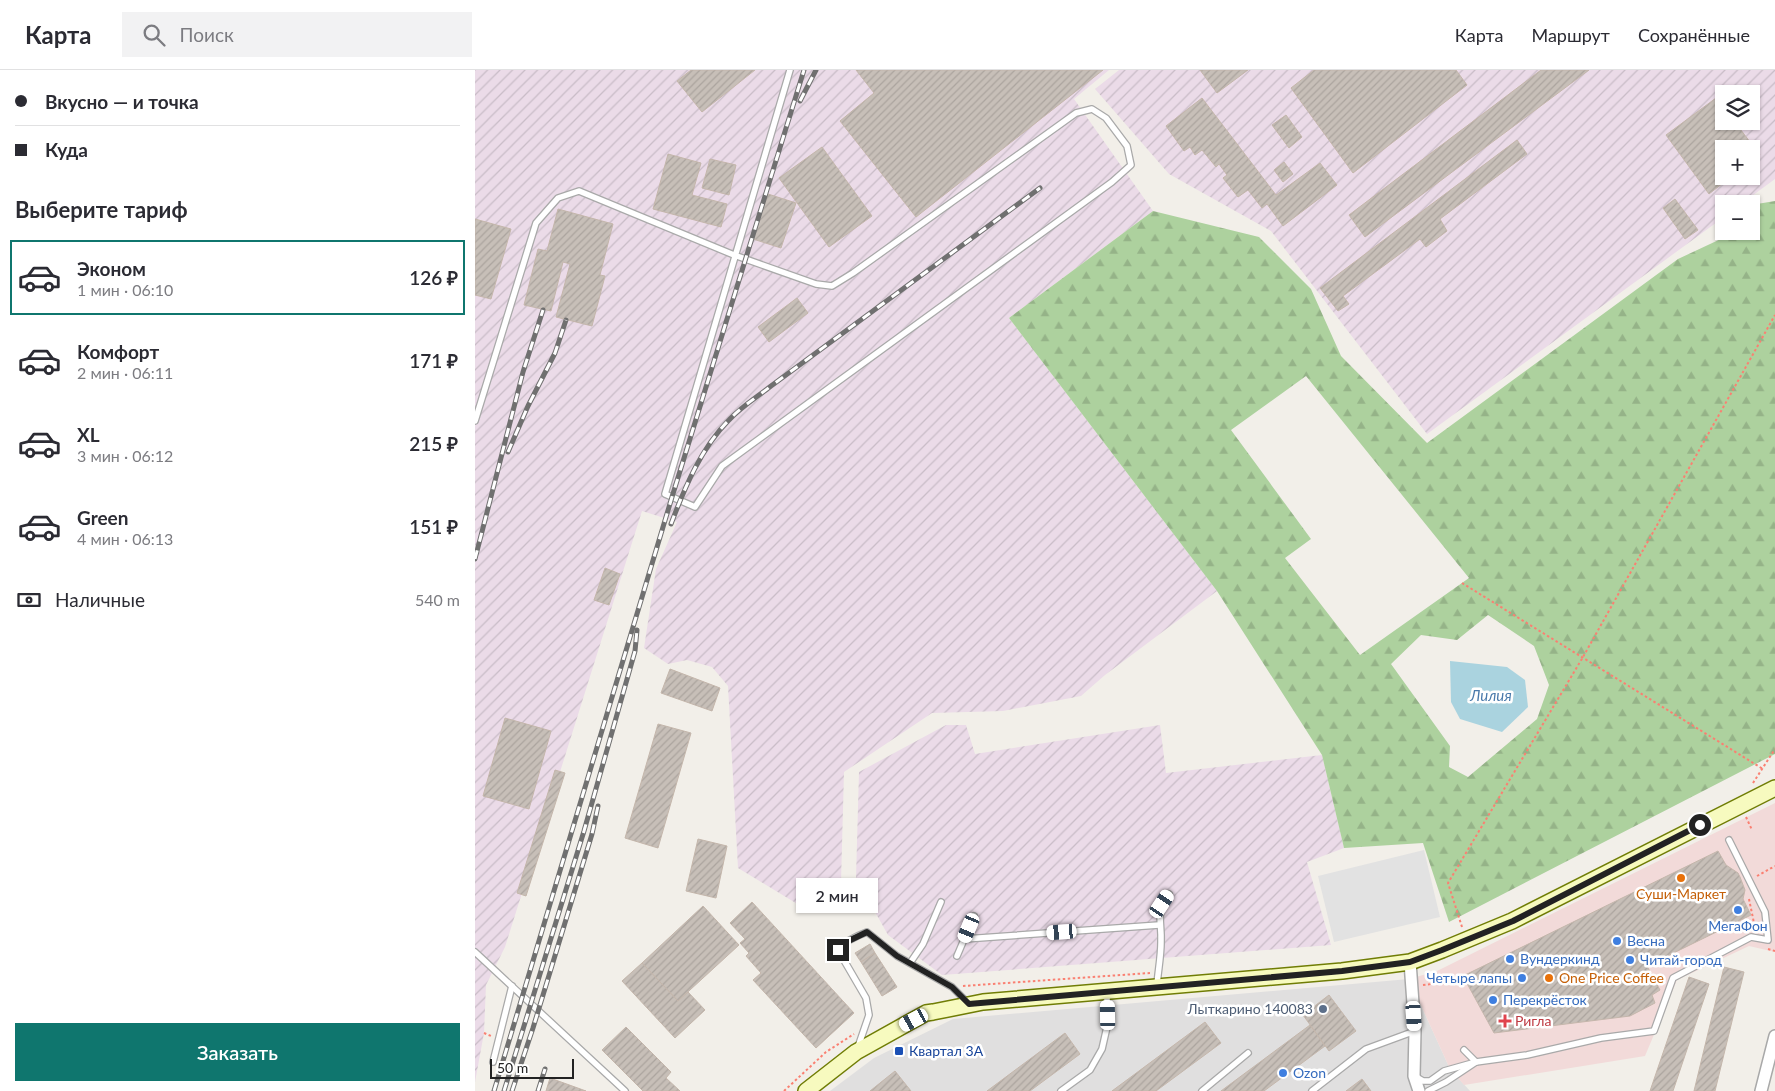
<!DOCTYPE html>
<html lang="ru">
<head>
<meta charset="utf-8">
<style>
  :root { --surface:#fff; --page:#f2f2f3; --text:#2b2b33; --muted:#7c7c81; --line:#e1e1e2; --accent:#0f766e }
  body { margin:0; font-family:Lato,sans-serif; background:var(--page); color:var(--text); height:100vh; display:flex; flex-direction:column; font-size:19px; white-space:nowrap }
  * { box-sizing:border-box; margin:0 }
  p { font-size:16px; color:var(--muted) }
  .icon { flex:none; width:28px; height:28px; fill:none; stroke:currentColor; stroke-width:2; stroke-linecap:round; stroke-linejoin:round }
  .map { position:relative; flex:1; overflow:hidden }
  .panel { display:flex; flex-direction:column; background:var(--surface); width:475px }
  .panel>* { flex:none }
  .top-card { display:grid; align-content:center; height:110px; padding:0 15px; background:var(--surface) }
  .tools { position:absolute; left:1240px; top:15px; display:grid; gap:10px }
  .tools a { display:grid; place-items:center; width:45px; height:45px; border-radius:0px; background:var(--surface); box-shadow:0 1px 4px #0004; font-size:25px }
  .scale { position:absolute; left:15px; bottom:12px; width:84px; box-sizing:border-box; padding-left:5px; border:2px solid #222; border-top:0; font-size:14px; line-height:18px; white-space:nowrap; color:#222; -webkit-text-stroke:4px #fff; paint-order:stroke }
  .end { position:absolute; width:22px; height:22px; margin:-11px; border:6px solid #222; background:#fff; box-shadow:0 0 0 2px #fff }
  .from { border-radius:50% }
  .bubble { position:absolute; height:35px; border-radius:0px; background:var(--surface); box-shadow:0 1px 4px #0004; font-size:16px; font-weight:600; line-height:35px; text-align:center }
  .car { position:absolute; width:15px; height:30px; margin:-15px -8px; border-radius:6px; box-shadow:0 0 4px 1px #0007; background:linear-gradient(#fff 24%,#345 0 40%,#fff 0 76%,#345 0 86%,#fff 0) }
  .top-card b { display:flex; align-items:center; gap:18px; height:48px; font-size:19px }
  .top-card b+b { border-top:1px solid var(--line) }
  .top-card i { width:12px; height:12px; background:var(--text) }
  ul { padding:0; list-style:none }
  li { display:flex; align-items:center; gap:15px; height:75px; margin:0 10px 8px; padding:0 5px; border:2px solid transparent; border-radius:0px }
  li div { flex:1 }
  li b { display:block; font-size:19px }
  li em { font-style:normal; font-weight:600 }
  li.current { border-color:var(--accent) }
  li>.icon { width:45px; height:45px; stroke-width:1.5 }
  h2 { padding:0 15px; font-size:22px; line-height:60px }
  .pay { display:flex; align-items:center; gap:12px; height:55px; padding:0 15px; font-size:19px }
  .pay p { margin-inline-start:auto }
  .button { display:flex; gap:10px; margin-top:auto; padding:10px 15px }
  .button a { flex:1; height:58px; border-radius:0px; background:var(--accent); color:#fff; font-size:20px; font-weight:600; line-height:58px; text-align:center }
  header { display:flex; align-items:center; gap:30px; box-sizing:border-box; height:70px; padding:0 25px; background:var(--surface); border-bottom:1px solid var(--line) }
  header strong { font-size:24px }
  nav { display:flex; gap:28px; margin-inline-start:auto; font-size:18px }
  .search { width:350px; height:45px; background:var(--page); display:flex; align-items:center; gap:12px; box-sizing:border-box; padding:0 18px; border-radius:0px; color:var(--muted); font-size:19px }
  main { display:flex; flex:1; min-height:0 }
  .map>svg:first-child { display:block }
</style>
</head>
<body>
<header>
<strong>Карта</strong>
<div class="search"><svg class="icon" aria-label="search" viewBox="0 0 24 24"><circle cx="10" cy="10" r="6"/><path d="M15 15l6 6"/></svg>Поиск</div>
<nav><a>Карта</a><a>Маршрут</a><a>Сохранённые</a></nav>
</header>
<main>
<section class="panel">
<div class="top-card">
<b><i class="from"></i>Вкусно — и точка</b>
<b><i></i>Куда</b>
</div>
<h2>Выберите тариф</h2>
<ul>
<li class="current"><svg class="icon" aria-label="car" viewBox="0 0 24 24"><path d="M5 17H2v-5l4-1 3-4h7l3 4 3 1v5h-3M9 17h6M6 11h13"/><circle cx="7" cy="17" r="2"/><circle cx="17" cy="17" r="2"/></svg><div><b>Эконом</b><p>1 мин · 06:10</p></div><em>126 ₽</em></li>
<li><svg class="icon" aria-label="car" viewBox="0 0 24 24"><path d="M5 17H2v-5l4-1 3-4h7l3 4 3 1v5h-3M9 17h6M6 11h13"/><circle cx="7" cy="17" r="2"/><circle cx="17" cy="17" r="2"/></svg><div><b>Комфорт</b><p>2 мин · 06:11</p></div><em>171 ₽</em></li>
<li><svg class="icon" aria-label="car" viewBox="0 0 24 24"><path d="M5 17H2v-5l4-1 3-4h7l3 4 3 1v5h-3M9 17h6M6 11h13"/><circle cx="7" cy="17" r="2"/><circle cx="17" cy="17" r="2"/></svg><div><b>XL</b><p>3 мин · 06:12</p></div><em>215 ₽</em></li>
<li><svg class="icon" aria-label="car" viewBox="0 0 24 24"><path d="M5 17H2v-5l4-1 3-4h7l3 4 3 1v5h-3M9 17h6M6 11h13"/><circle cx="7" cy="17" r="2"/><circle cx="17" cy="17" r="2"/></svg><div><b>Green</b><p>4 мин · 06:13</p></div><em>151 ₽</em></li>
</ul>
<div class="pay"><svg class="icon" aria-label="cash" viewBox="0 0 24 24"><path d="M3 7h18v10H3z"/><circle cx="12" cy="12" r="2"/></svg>Наличные<p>540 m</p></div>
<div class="button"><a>Заказать</a></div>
</section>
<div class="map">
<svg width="1300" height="1021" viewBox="0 0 1300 1021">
  <defs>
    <pattern id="industrial-furrows" width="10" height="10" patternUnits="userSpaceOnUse" patternTransform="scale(1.25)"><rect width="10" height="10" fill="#ebdbe8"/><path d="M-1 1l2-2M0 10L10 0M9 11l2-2" fill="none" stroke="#c9bcc7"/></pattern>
    <pattern id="forest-firs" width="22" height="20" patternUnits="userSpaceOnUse" patternTransform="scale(1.25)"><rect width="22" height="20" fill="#add19e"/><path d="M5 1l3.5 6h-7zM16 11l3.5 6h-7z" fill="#95b388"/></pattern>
    <pattern id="building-hatch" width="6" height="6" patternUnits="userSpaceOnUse" patternTransform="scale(1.25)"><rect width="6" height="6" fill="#c7bfb8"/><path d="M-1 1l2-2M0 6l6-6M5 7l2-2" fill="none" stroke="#aba49e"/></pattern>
  </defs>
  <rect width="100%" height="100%" fill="#f2efe9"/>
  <path fill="#e0dfdf" d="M934,909L975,999L995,1021H355L399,988L478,949Z"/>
  <path fill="#f2dad9" d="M1300,733V882L1274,876L1202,910L1170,986L989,1015L975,999L934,909L962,901Z"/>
  <g fill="url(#industrial-furrows)" fill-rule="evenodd">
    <path d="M0,0H634L599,29L678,141L534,248L742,521L630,605L606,626L528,641L457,643L369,702L366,812L354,833L324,835L263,798L253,616L237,597L212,590L193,594L169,578L181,499L202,452L167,441L30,877L11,915L9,963L0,1012Z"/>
    <path d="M644,0H1300V109L1266,134H1249V147L952,364L796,161L694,104L620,19ZM1249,24H1276V51H1249ZM1249,79H1276V106H1249Z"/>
    <path d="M471,655H491L500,684L685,655L691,703L847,685L869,778L832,792L856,875L467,905L413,865L381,808L384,702Z"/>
  </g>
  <path fill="url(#forest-firs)" fill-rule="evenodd" d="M1300,131V684L974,852L948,773L869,778L847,685L742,521L534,248L678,141L784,167L836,219L866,286L952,373L1203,189L1250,167L1254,161H1276V135ZM831,306L994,508L885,585L810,488L836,469L756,360ZM1013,545L1059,576L1074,615L1062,649L993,707L974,697L975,676L916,594L946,565L982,570Z"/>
  <path fill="#e2e2e2" d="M949,780L965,847L859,872L843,806Z"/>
  <path fill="#aad3df" d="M975,591L1032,597L1050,610L1053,637L1027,662L985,649L976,632Z"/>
  <g fill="url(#building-hatch)" stroke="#c4b6ab">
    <path d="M216,0H280L227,42L202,11Z"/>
    <path d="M381,0H628L441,147L365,51L399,23Z"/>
    <path d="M725,0H773L742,23Z"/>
    <path d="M839,0H981L992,15L878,103L816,18Z"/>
    <path d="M1066,0H1114L890,167L874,145Z"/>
    <path d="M727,28L801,125L845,93L862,115L808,156L792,134L787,138L773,120L763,127L748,108L752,105L744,94L741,97L727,80L720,85L715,77L709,81L691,56Z"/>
    <path d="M1241,28L1249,37V51H1259L1285,85L1276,92V79H1249V106H1257L1234,124L1191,65Z"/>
    <path d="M811,45L827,67L814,78L797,55Z"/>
    <path d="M1042,70L1052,84L965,149L972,161L951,177L945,169L868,226L874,234L863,241L845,218Z"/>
    <path d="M347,77L397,146L354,177L304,108Z"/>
    <path d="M193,84L226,93L217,125L252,134L246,157L178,139Z"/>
    <path d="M235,89L261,95L254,125L227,118Z"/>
    <path d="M809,92L818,104L808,112L799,100Z"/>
    <path d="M293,124L321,133L306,178L278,169Z"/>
    <path d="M1200,129L1223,160L1210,169L1188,138Z"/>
    <path d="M83,139L138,154L125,205L130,206L117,256L81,247L95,194L88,192L76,241L49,235L63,179L72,181Z"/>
    <path d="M0,149L36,159L16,229L0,225Z"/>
    <path d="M322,228L333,243L294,272L283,257Z"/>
    <path d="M130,498L145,504L134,535L119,530Z"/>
    <path d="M195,599L245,618L237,641L186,623Z"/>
    <path d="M30,648L76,661L54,739L8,726Z"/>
    <path d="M183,654L216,663L183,778L150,768Z"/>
    <path d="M80,700L90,703L51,826L42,823Z"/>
    <path d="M223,769L252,776L241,828L211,821Z"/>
    <path d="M1243,781L1251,795L1263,803L1265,807L1270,820L1268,829L1276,845L1172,896L1185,920L1177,925L1180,933L1155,946L1019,963L988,906Z"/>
    <path d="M277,832L379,943L341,978L278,910L286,903L271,886L274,883L265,873L270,869L255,853Z"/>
    <path d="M228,836L264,875L203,931L167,893Z"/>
    <path d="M395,874L400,883L386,892L380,883Z"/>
    <path d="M400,883L422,917L407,926L386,892Z"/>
    <path d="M167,893L203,931L213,922L230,940L200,968L147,911Z"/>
    <path d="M1249,897L1269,902L1240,1021H1219Z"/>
    <path d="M1214,907L1234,914L1198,1021H1175Z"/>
    <path d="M854,925L881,961L854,981L828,945Z"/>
    <path d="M730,952L746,973L681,1021H637Z"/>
    <path d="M835,955L850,976L789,1021H746Z"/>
    <path d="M151,957L196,1002L191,1008L205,1021H168L127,980Z"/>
    <path d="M590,963L605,984L555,1021H512Z"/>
    <path d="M420,1001L436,1021H395Z"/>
    <path d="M75,1008L111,1021H71Z"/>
    <path d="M887,1009L896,1021H871Z"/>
  </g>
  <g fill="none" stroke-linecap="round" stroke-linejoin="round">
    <defs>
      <g id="lane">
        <path d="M0,351L61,153L83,128L104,121L259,185L341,214L357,216L378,203L601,43L617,39L631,48L652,76L656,95L637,112L247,396L220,437L190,424L315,0"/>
        <path d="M490,869L684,855"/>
        <path d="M0,882L150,1021"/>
        <path d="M482,886L499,846"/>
        <path d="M435,893L448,874L466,832"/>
        <path d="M682,915C683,901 686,887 686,872C687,851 680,844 694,824"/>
        <path d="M383,977L394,945L391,928L363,880C370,871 381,866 392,862L422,886L477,917L493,933"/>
        <path d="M18,992L37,916"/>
        <path d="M941,1007L948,1011H955L969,1001L1001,992L989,980"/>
        <path d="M586,1021L615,1000L627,979L632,957V922"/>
        <path d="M727,1021L773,983"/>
        <path d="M837,1021L891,979L940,961"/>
        <path d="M953,1021L971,1012L1001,992L1052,985L1126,968L1179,961L1198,908L1276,867L1293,870L1290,842L1254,770"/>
      </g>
      <g id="street">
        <path d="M935,892L940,961L939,1006L944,1021"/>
        <path d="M1286,1021L1300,966"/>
      </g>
      <path id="secondary" d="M331,1021L381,982L451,943L458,942L508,932L867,901L935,892L967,880L1037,851L1300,718"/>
    </defs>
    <use href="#lane" stroke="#a9a9a9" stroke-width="8"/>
    <use href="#street" stroke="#a9a9a9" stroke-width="14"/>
    <use href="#secondary" stroke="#707d05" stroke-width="18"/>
    <g stroke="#fa8072" stroke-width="2" stroke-dasharray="2.5 2.5" stroke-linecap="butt">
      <path d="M987,513L1288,699"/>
      <path d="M1278,713L1300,679"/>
      <path d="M1271,747L1277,760"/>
      <path d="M1282,806L1300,796"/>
      <path d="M1274,829L1279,853"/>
      <path d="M987,857L973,813L1108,587L1300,245"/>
      <path d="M1293,879L1300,881"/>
      <path d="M948,915L965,913L970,914"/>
      <path d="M488,916L675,903"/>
      <path d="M9,963L16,966"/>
      <path d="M309,1021L351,982L379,964"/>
    </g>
    <use href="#lane" stroke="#fff" stroke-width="5.5"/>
    <use href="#street" stroke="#fff" stroke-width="11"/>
    <use href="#secondary" stroke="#f7fabf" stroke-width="15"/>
    <defs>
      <g id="rail">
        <path d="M325,31L341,0"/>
        <path d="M33,382L53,336L80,283L91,250"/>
        <path d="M196,454C210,417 226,378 254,350C266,337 282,327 296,316L565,118"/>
        <path d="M0,489L48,302L68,240"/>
        <path d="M19,1021L197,427L329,0"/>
        <path d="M29,1021L109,761L160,581L162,560"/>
        <path d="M37,1021L58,958L117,764L123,736"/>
        <path d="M63,1021L70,999"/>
      </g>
    </defs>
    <use href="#rail" stroke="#707070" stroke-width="5"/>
    <use href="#rail" stroke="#fff" stroke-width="3" stroke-dasharray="9" stroke-linecap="butt"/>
  </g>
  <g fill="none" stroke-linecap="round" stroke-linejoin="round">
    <path stroke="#222" stroke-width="6" d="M363,880L367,874L392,862L422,886L477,917L494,934L867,901L935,892L967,880L1038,851L1225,755"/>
  </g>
  <g fill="#e8710a" stroke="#fff" stroke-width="2">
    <circle cx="1206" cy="808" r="5"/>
    <circle cx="1074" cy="908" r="5"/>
  </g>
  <g fill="#3f7fe0" stroke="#fff" stroke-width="2">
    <circle cx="1263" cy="840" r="5"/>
    <circle cx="1142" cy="871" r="5"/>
    <circle cx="1035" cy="889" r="5"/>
    <circle cx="1155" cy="890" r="5"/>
    <circle cx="1047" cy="908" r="5"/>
    <circle cx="1018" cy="930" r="5"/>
    <circle cx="808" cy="1003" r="5"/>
  </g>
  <circle fill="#5c6f8a" stroke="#fff" stroke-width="2" cx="848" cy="939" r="5"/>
  <path fill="#e0444e" stroke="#fff" stroke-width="2" d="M1027.5 943.5h5v5h5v5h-5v5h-5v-5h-5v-5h5z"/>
  <rect fill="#1a4fb4" stroke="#fff" stroke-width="2" x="419" y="976" width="10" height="10" rx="2.5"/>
  <g text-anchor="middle" stroke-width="5" stroke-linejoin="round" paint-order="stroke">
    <g font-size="14" fill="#c56008" stroke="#fff">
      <text x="1206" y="829">Суши-Маркет</text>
      <text x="1084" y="913" text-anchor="start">One Price Coffee</text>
    </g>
    <g font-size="14" fill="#366cbe" stroke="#fff" text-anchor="start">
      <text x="1263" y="861" text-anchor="middle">МегаФон</text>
      <text x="1152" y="876">Весна</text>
      <text x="1045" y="894">Вундеркинд</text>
      <text x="1165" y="895">Читай-город</text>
      <text x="1037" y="913" text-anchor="end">Четыре лапы</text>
      <text x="1028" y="935">Перекрёсток</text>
      <text x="818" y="1008">Ozon</text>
    </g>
    <g font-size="14" fill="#4e5e75" stroke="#fff" text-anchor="end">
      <text x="838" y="944">Лыткарино 140083</text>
    </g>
    <g font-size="14" fill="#be3a42" stroke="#fff" text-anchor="start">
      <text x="1040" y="956">Ригла</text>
    </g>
    <g font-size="14" fill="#164399" stroke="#fff" text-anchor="start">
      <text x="434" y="986">Квартал 3А</text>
    </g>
    <g font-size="15" font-style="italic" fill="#4a7aab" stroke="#fff">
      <text x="1016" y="631">Лилия</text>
    </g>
  </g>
</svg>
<div class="tools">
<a><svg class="icon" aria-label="layers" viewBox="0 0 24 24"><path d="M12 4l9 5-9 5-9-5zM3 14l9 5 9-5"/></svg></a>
<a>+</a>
<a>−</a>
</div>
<div class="scale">50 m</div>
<i class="end from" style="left:1225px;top:755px"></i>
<i class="end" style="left:363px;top:880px"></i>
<div class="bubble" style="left:321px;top:808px;width:82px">2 мин</div>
<i class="car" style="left:687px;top:834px;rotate:34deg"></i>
<i class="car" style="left:494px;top:858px;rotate:203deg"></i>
<i class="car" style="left:587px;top:862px;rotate:266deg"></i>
<i class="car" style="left:633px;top:945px;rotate:359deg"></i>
<i class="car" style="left:939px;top:946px;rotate:176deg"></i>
<i class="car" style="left:439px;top:950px;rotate:242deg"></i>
</div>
</main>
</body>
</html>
